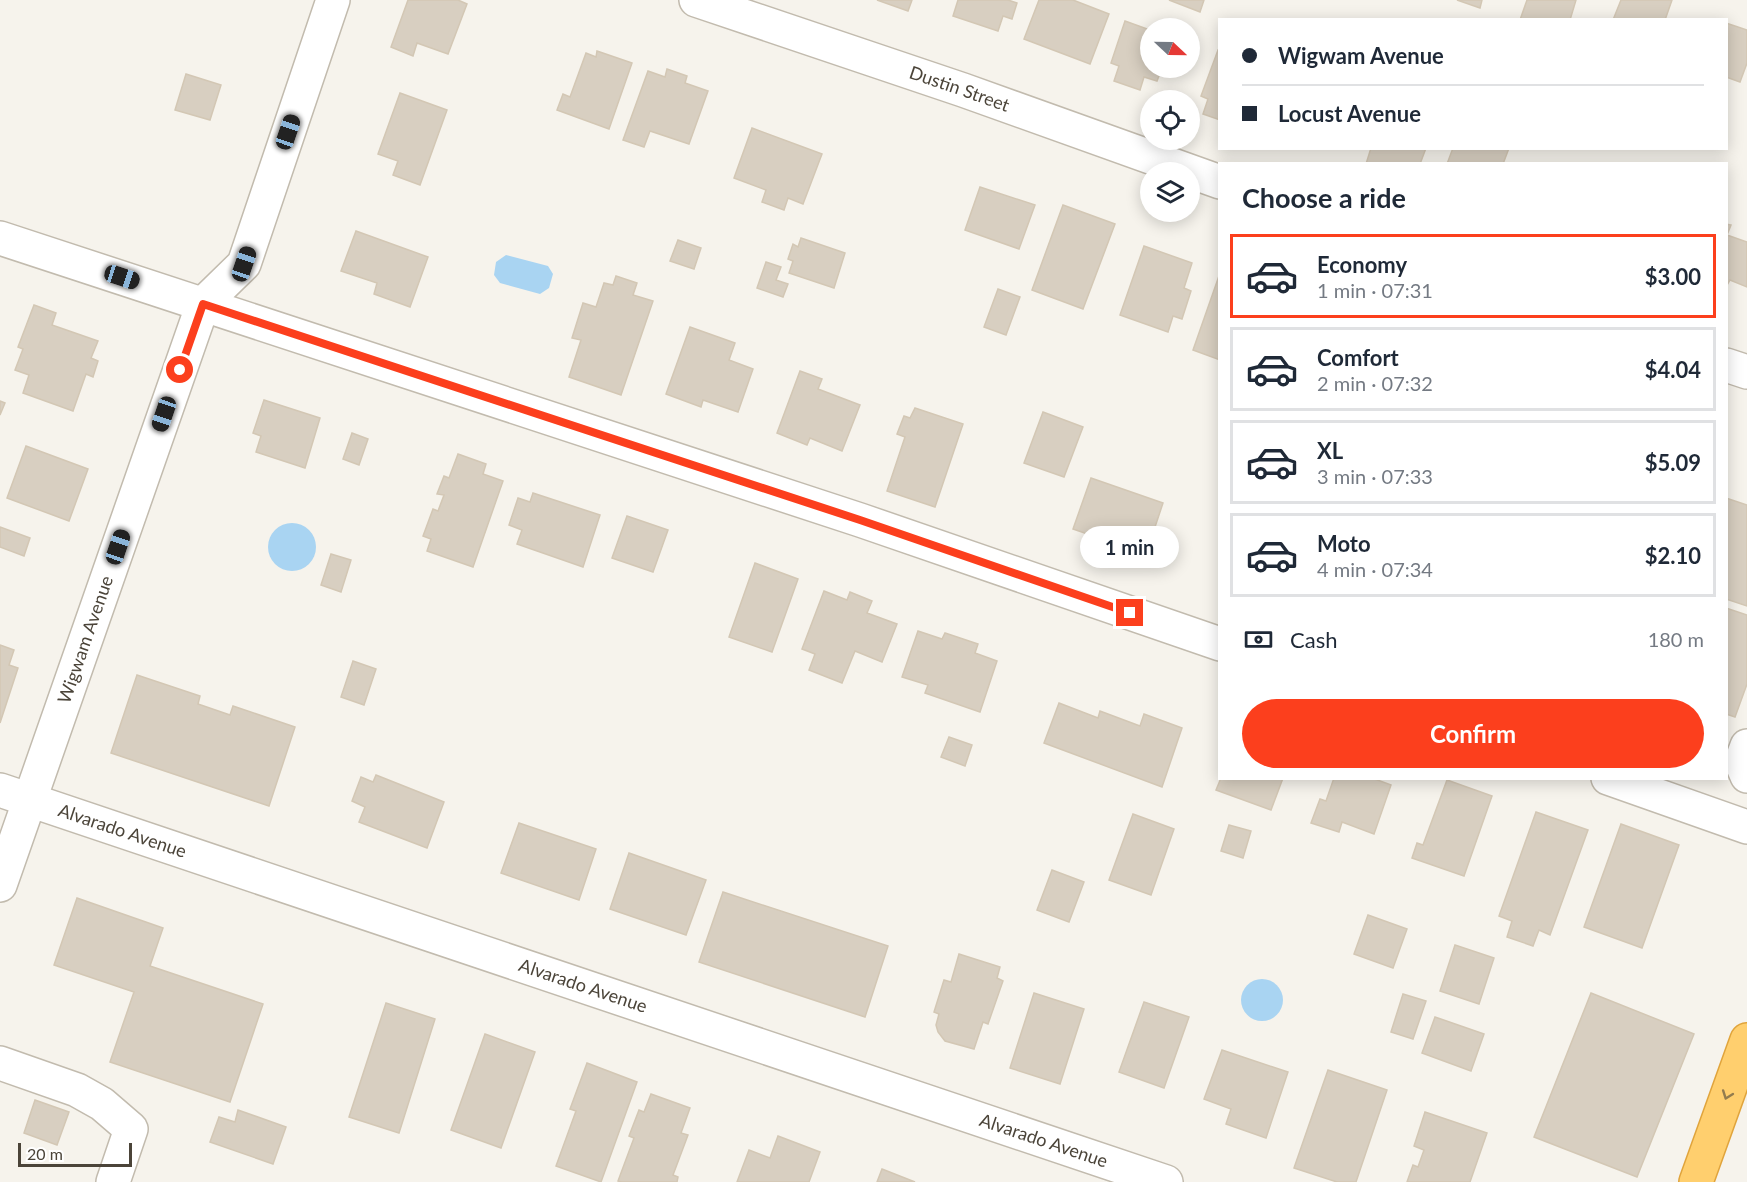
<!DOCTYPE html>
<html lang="en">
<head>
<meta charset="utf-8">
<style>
  :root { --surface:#fff; --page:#f6f6f7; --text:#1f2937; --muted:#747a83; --line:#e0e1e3; --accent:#fc3f1d }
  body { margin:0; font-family:Lato,sans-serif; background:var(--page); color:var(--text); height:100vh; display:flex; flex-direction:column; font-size:22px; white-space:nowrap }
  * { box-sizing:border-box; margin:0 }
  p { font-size:20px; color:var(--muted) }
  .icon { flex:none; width:33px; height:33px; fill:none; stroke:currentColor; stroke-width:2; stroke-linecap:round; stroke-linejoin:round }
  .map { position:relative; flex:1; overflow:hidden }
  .panel { position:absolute; left:1218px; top:162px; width:510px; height:618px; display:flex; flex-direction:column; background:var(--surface); border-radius:0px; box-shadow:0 3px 15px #0003 }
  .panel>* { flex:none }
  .top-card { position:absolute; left:1218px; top:18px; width:510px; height:132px; border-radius:0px; box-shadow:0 3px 15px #0003; display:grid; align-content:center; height:132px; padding:0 24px; background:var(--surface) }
  .needle { width:39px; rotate:112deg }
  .controls { position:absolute; left:1140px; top:18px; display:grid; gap:12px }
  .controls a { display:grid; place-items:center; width:60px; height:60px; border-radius:50%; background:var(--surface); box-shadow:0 3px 15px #0003; font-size:30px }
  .scale { position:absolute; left:18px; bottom:15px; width:114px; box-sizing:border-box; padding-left:6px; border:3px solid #4b4439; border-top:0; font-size:16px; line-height:21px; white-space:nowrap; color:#4b4439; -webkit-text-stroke:4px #fff; paint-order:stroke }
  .end { position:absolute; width:27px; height:27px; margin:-14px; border:8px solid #fc3f1d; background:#fff; box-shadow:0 0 0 3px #fff }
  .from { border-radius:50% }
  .bubble { position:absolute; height:42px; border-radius:21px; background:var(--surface); box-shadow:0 3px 15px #0003; font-size:20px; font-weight:700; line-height:42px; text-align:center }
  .car { position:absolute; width:18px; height:36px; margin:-18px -9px; border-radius:8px; box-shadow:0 0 4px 2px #0007; background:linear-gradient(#222 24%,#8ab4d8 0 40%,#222 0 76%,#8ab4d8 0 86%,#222 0) }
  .top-card b { display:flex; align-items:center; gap:21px; height:57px; font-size:22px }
  .top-card b+b { border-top:2px solid var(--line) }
  .top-card i { width:15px; height:15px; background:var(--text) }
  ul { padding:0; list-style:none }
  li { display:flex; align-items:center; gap:18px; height:84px; margin:0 12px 9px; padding:0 12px; border:3px solid var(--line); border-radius:0px }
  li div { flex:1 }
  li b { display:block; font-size:22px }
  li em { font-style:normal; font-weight:700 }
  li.current { border-color:var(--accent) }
  li>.icon { width:54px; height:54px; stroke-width:1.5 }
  h2 { padding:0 24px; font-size:27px; line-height:72px }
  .pay { display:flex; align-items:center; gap:15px; height:66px; padding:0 24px; font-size:22px }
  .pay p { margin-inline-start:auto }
  .cta { display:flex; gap:12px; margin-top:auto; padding:12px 24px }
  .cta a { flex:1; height:69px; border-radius:36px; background:var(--accent); color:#fff; font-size:24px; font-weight:700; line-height:69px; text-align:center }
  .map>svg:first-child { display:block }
</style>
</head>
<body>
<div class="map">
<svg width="1747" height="1182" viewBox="0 0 1747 1182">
  <rect width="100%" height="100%" fill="#f6f3ec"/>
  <g fill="#a9d4f2">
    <path d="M506,255L548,266L553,274L549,288L540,294L500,283L494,275L496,262Z"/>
    <circle cx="292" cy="547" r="24"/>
    <circle cx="1262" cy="1000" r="21"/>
  </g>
  <g fill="#d8cfc1" stroke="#d3c7b4" stroke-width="1.5">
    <path d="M408,0H458L467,4L448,54L417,43L413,56L391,47Z"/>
    <path d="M877,0H912L908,11Z"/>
    <path d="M958,0H1008L1017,3L1012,19L1003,16L998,31L953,16Z"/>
    <path d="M1039,0H1073L1109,14L1090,64L1024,39Z"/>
    <path d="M1169,0H1204L1200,12Z"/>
    <path d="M1457,0H1482L1480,8Z"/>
    <path d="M1527,0H1576L1570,20H1520Z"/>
    <path d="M1621,0H1672L1665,20H1613Z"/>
    <path d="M1125,21L1150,30V68H1162L1157,81L1144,77L1140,90L1114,81L1119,66L1111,63Z"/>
    <path d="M1726,23L1747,30V63L1740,82L1726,77Z"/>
    <path d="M1218,50L1220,51V120L1203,114L1208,99L1201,96Z"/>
    <path d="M597,51L632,63L609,129L557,110L563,94L570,97L586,53L596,57Z"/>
    <path d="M667,69L687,76L685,83L708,91L689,144L650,131L644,147L623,140L648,71L665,77Z"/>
    <path d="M186,74L221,85L210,120L175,110Z"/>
    <path d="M400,93L447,110L420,185L393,175L398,161L378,154Z"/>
    <path d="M752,128L822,154L803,204L788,198L784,210L762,202L766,190L734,178Z"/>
    <path d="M1371,148H1426L1420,164H1366Z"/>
    <path d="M1453,148H1509L1503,164H1447Z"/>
    <path d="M980,187L1035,205L1019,249L965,230Z"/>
    <path d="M1063,205L1115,224L1083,309L1032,290Z"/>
    <path d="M1726,224L1731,225L1727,235L1747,242V287L1730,280L1726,287Z"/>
    <path d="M356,231L428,257L410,307L374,294L377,283L341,271Z"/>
    <path d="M801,238L845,253L834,288L789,273L793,261L788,259L793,244L798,247Z"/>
    <path d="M678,240L701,248L694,269L670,261Z"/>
    <path d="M1144,246L1192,263L1184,288L1191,291L1182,319L1173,316L1168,332L1120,315Z"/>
    <path d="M766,262L781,267L776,280L788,284L783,297L757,288Z"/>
    <path d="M1220,273V360L1193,350Z"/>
    <path d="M616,276L637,283L633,295L653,301L621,395L569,377L581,340L572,338L583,303L596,307L604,283L613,285Z"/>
    <path d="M998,289L1020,297L1006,335L984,327Z"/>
    <path d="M34,305L56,313L52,325L98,341L91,358L98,361L93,377L86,374L73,411L23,393L29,375L15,370L23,349L18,347Z"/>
    <path d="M690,327L735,343L729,360L753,369L738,412L703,400L701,407L666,394Z"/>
    <path d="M800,371L822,379L818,389L860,405L842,451L810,438L807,445L777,433Z"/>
    <path d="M264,400L320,418L305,468L256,452L261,436L253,433Z"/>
    <path d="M0,401L5,403L0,415Z"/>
    <path d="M915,408L963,424L935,507L887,491L905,437L897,434L904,416L910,418Z"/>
    <path d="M1043,412L1083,427L1064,477L1024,463Z"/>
    <path d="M352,433L368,439L359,465L343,459Z"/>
    <path d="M26,446L88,469L69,521L7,498Z"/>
    <path d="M458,454L486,464L483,474L503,481L473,567L427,551L431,539L423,536L433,509L438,511L444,495L437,494L444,476L449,478Z"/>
    <path d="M1091,478L1163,503L1146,554L1117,544L1114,554L1099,549L1102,539L1073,529Z"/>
    <path d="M533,493L600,515L583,567L517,544L522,530L509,525L518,498L530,502Z"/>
    <path d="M1726,498L1747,505V606L1726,599Z"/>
    <path d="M627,516L668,530L653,572L612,558Z"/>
    <path d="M0,527L30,538L24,556L0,547Z"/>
    <path d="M331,554L351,560L341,592L321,585Z"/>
    <path d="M755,563L798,579L772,652L729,637Z"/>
    <path d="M824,591L847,600L850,592L872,601L867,613L897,624L882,662L855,651L842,683L809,670L815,654L802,649Z"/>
    <path d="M1726,608L1747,615V684L1735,717L1726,714Z"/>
    <path d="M918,631L942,639L945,633L978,644L975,653L997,661L980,712L925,693L928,685L902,677Z"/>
    <path d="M0,645L14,650L9,665L18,668L0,723Z"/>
    <path d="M353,661L376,669L364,705L341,697Z"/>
    <path d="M137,675L200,696L198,704L230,715L233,706L295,727L269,806L111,753Z"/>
    <path d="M1059,703L1098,718L1100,711L1140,726L1144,714L1182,728L1162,787L1044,743Z"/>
    <path d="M949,737L972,745L965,766L941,757Z"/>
    <path d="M376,775L444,802L427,848L359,822L365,807L352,801L361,777L373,782Z"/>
    <path d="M1221,778H1283L1271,810L1216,790Z"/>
    <path d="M1334,778H1372L1391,785L1374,834L1342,822L1339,832L1311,823L1320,799L1326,801Z"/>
    <path d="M1447,780L1492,796L1464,876L1412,858L1417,843L1423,845Z"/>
    <path d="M1536,812L1588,830L1550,935L1539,930L1533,946L1507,937L1512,921L1499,916Z"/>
    <path d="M1133,814L1174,829L1151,895L1109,880Z"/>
    <path d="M519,823L596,849L579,900L501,873Z"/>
    <path d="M1621,824L1679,845L1642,948L1584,927Z"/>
    <path d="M1229,825L1251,831L1243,858L1221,851Z"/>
    <path d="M629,853L706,880L686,935L610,909Z"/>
    <path d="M1052,870L1084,882L1069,922L1037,910Z"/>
    <path d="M723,892L888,946L865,1017L699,962Z"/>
    <path d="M77,898L163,928L150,966L263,1004L230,1102L110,1062L134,992L54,965Z"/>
    <path d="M1368,915L1407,929L1393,968L1354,954Z"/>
    <path d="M1455,945L1494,958L1479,1004L1440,991Z"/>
    <path d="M959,954L1000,967L997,978L1003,981L988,1024L983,1022L974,1049L945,1041L938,1032L936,1025L939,1014L934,1012L944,980L951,982Z"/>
    <path d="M1034,993L1084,1009L1060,1084L1010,1068Z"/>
    <path d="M1591,993L1694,1034L1637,1177L1534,1137Z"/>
    <path d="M1403,994L1426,1001L1413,1039L1391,1032Z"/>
    <path d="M1144,1002L1189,1017L1164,1088L1119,1072Z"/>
    <path d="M386,1003L435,1019L399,1133L349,1117Z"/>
    <path d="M1435,1017L1484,1034L1471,1071L1422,1053Z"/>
    <path d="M485,1034L535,1052L501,1148L451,1130Z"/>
    <path d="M1222,1050L1288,1072L1266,1138L1226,1124L1231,1109L1204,1099Z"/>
    <path d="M587,1063L637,1082L601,1182L556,1166L576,1111L570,1109Z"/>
    <path d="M1328,1070L1387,1090L1356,1182H1337L1294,1168Z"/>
    <path d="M651,1094L690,1108L681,1133L688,1135L673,1175L678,1177L677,1182H621L618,1181L634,1138L629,1136L639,1110L644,1112Z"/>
    <path d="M35,1100L69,1112L57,1145L24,1133Z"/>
    <path d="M238,1110L286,1127L273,1164L210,1142L219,1117L235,1122Z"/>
    <path d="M1425,1112L1487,1133L1470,1182H1407L1413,1165L1418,1167L1424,1150L1414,1146Z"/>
    <path d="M778,1136L820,1152L809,1182H737L749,1150L770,1158Z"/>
    <path d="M882,1169L915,1182H877Z"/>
  </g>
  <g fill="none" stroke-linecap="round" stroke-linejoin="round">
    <defs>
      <g id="minor">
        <path id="s1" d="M696,0L963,90L1220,182"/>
        <path d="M0,238L860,520L1220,644"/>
        <path d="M1726,365L1747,372"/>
        <path d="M1747,746L1741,762L1747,776"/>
        <path d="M1608,778L1747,827"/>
        <path id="s2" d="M0,790L1166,1182"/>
        <path id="s3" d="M0,885L203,304L244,264L333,0"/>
        <path d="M0,1063L77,1090L102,1104L131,1129L113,1182"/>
      </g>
      <path id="highway" d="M1696,1182L1747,1040"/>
    </defs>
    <use href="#minor" stroke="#c2bbae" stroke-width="36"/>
    <use href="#highway" stroke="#e0a43c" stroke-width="36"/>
    <use href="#minor" stroke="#fff" stroke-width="33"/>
    <use href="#highway" stroke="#ffcf6e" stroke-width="33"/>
  </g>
  <defs><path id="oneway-chevron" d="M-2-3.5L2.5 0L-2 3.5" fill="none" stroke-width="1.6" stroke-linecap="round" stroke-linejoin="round" transform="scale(1.5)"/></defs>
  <use stroke="#937c4e" href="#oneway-chevron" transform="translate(1727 1095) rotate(110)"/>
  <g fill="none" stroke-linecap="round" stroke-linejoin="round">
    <path stroke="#fc3f1d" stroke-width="8" d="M180,370L203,304L860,520L1130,613"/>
  </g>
  <g text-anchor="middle" stroke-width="5" stroke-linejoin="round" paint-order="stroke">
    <g font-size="18" fill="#4b4439" stroke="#fff">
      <text dy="6" stroke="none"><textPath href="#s1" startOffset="278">Dustin Street</textPath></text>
      <text dy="6" stroke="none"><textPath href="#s3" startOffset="260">Wigwam Avenue</textPath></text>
      <text dy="6" stroke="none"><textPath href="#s2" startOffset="129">Alvarado Avenue</textPath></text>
      <text dy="6" stroke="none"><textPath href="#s2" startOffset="615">Alvarado Avenue</textPath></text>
      <text dy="6" stroke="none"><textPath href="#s2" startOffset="1101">Alvarado Avenue</textPath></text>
    </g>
  </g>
</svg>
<div class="controls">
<a><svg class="needle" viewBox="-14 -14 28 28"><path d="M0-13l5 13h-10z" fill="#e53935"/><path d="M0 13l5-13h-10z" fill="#747a83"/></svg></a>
<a><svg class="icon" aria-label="locate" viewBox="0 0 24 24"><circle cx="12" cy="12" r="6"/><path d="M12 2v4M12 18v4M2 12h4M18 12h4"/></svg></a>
<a><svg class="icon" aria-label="layers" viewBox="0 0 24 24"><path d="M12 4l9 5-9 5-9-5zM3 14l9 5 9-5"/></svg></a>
</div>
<div class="scale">20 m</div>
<i class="end from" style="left:180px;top:370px"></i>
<i class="end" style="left:1130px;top:613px"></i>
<div class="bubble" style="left:1080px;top:526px;width:99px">1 min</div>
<i class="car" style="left:288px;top:132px;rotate:19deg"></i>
<i class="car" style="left:244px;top:264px;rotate:19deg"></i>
<i class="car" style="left:122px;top:277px;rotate:108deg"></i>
<i class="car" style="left:164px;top:414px;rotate:199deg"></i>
<i class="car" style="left:118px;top:547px;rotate:19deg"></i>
<div class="top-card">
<b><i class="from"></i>Wigwam Avenue</b>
<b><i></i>Locust Avenue</b>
</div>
<section class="panel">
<h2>Choose a ride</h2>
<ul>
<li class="current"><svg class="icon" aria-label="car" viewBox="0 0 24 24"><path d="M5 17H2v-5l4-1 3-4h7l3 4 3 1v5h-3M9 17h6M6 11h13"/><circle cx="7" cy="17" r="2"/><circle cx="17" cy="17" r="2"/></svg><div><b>Economy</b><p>1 min · 07:31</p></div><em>$3.00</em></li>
<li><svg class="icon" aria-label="car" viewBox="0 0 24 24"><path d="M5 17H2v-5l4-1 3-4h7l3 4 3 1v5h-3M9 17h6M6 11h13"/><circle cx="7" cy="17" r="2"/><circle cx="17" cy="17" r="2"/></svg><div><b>Comfort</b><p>2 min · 07:32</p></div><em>$4.04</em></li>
<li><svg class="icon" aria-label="car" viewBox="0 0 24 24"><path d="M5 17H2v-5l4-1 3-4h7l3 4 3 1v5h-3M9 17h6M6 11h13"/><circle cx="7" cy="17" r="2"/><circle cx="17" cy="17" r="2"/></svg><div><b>XL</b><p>3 min · 07:33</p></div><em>$5.09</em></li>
<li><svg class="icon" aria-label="car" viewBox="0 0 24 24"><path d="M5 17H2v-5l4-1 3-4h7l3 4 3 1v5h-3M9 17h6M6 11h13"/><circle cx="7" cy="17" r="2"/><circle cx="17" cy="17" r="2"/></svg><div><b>Moto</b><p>4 min · 07:34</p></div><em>$2.10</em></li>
</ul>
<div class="pay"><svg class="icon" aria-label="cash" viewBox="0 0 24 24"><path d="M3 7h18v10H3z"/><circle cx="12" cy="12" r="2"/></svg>Cash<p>180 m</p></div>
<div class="cta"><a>Confirm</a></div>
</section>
</div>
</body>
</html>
